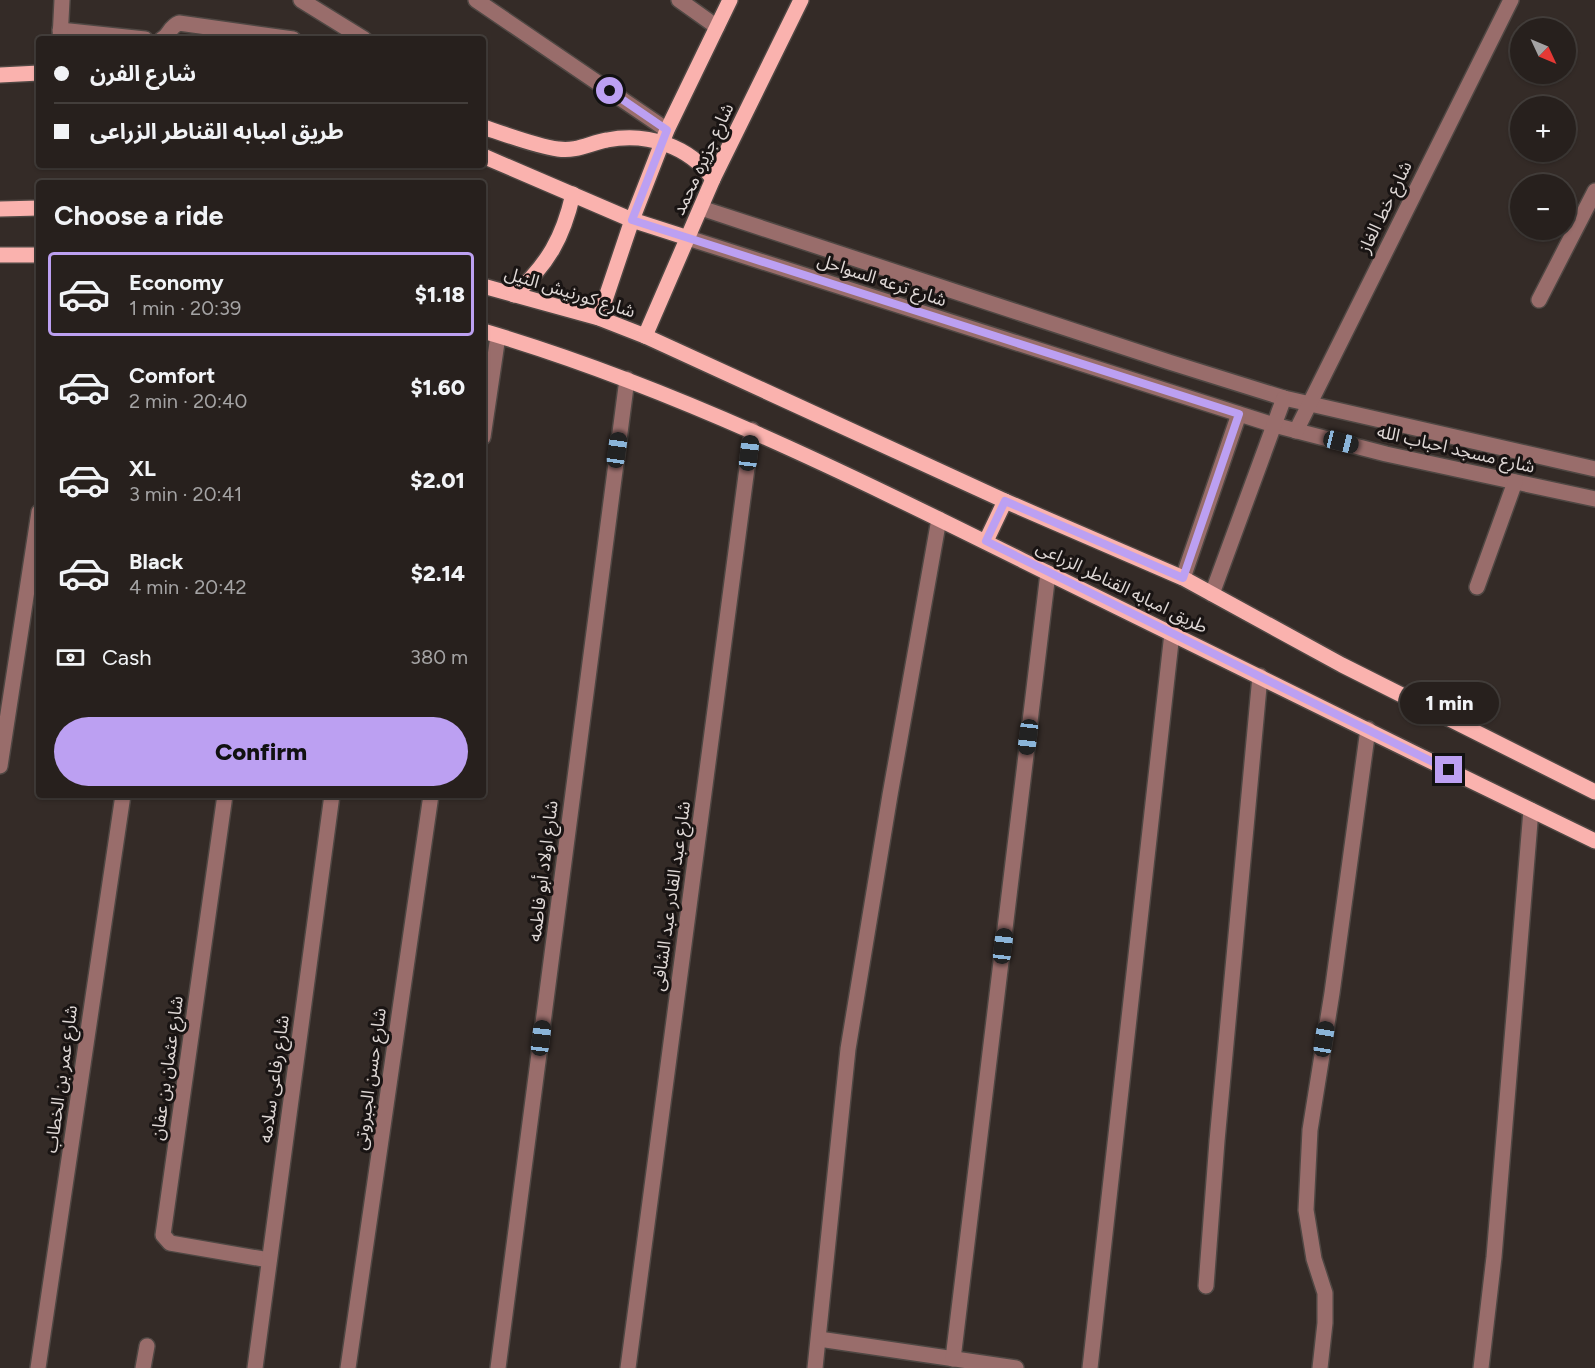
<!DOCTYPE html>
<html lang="en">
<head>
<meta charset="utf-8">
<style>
  :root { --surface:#27201d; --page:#332d2a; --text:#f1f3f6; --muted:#a4a3a4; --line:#433e3b; --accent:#bca0f2 }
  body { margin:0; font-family:Figtree,"Noto Sans Arabic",sans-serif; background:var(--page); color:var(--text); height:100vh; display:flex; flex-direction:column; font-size:22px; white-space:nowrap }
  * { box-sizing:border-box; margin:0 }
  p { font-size:20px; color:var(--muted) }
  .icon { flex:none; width:33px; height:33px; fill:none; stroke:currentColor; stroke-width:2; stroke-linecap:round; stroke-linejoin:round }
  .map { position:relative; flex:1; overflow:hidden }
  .panel { position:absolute; left:36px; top:180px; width:450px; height:618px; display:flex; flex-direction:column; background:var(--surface); border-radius:6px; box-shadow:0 2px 4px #0004,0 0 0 2px var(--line) }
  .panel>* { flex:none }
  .hud { position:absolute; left:36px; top:36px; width:450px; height:132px; border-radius:6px; box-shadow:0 2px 4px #0004,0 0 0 2px var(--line); display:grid; align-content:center; height:132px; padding:0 18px; background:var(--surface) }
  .needle { width:39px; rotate:134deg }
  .tools { position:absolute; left:1510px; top:18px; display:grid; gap:12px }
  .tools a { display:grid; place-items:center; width:66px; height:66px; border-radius:50%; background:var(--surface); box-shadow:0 2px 4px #0004,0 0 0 2px var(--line); font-size:30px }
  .end { position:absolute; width:27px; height:27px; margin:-14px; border:8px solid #bca0f2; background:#111; box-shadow:0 0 0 3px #111 }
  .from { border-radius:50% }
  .bubble { position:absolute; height:42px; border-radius:21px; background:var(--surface); box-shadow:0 2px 4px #0004,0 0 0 2px var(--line); font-size:20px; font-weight:800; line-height:42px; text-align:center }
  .car { position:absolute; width:18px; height:36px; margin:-18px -9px; border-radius:8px; box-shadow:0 0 4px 2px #0007; background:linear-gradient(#222 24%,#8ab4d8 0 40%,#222 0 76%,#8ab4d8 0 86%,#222 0) }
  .hud b { display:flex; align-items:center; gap:21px; height:57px; font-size:22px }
  .hud b+b { border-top:2px solid var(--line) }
  .hud i { width:15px; height:15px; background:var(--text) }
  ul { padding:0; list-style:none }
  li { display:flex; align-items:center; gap:18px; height:84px; margin:0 12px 9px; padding:0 6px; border:3px solid transparent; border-radius:6px }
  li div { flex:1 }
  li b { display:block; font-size:22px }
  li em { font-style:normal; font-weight:800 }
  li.current { border-color:var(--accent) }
  li>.icon { width:54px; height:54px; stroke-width:1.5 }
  h2 { padding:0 18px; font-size:27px; line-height:72px }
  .pay { display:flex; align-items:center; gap:15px; height:66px; padding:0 18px; font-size:22px }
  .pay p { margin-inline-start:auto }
  .button { display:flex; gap:12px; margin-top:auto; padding:12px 18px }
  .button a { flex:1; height:69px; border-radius:36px; background:var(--accent); color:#111; font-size:24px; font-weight:800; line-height:69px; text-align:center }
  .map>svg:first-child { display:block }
</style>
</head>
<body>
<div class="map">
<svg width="1595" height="1368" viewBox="0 0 1595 1368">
  <rect width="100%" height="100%" fill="#342b27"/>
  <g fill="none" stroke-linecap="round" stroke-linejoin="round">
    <defs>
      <g id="minor">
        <path d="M301,0L364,39"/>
        <path d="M476,0L667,130"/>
        <path d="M679,0L717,27"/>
        <path d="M60,30L145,39"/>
        <path d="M60,39L62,0"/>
        <path d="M162,39C170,35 169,27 179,23L293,39"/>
        <path d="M701,208L1169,362L1284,398L1595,469"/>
        <path d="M688,238L1274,425L1386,454L1595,499"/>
        <path d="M1539,300L1595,191"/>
        <path d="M1296,431L1511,0"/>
        <path d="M483,437L498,336"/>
        <path d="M1183,578L1239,414"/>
        <path d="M1477,587L1515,482"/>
        <path d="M1212,594L1284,398"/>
        <path d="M0,766L39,512"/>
        <path d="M225,795L163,1235L170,1243L269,1260"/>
        <path d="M1206,1286L1217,1141L1260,676"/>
        <path d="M819,1339L1016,1368"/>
        <path d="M953,1359L1048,573"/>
        <path d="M38,1368L123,795"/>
        <path d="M143,1368L147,1346"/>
        <path d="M255,1368L332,795"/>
        <path d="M348,1368L431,795"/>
        <path d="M498,1368L627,379"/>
        <path d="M628,1368L752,430"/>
        <path d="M815,1368L848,1049L890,795L939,519"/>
        <path d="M1090,1368L1172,633"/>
        <path d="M1320,1368L1325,1323V1293L1314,1259L1306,1210L1310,1130L1332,993L1368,729"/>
        <path d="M1481,1368L1494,1257L1531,810"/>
      </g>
      <g id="major">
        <path d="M0,75L39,73"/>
        <path d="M483,127C505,134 535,146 558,149C576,152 590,143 607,140C647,132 689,146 713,179"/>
        <path d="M483,156L632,220L688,238"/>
        <path d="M0,209L39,208"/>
        <path d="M0,255H39"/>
        <path d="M483,286L599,318L645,336L1005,501L1183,578L1342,665L1595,792"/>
        <path d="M514,295C548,264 563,238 573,194"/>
        <path d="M599,318L632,220L667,130L730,0"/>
        <path d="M483,331C680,389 864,482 1048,573C1230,662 1412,753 1595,841"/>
        <path d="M645,336L713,179L801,0"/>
        <path d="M986,541L1005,501"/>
      </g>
    </defs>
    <use href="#minor" stroke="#4f4743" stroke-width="18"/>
    <use href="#major" stroke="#4f4743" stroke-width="18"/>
    <use href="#minor" stroke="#996d6b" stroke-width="15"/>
    <use href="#major" stroke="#fab2ae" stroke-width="15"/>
  </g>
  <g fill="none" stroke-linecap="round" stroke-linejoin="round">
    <path stroke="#bca0f2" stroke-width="8" d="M610,91L667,130L632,220L1239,414L1183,578L1005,501L986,541L1449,770"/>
  </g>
  <g text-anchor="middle" stroke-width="6" stroke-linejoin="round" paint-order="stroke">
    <g font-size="18" fill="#ded7d5" stroke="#191413">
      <text transform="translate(703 159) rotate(-65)" y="6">شارع جزيره محمد</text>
      <text transform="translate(1385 207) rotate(-64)" y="6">شارع خط الغاز</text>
      <text transform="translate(882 280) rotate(18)" y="6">شارع ترعه السواحل</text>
      <text transform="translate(570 292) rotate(17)" y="6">شارع كورنيش النيل</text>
      <text transform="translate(1456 449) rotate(13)" y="6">شارع مسجد احباب الله</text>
      <text transform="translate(1122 587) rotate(26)" y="6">طريق امبابه القناطر الزراعى</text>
      <text transform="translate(543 871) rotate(-83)" y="6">شارع اولاد أبو فاطمه</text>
      <text transform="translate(671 896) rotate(-82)" y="6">شارع عبد القادر عبد الشافى</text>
      <text transform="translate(167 1068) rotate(-82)" y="6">شارع عثمان بن عفان</text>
      <text transform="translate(61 1079) rotate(-82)" y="6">شارع عمر بن الخطاب</text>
      <text transform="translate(274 1079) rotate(-82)" y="6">شارع رفاعى سلامه</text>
      <text transform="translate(370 1079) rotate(-82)" y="6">شارع حسن الجبروتى</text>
    </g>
  </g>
</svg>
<div class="tools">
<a><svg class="needle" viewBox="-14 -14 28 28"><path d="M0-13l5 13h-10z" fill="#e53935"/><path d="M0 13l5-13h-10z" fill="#a4a3a4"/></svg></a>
<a>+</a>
<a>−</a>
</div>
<i class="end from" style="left:610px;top:91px"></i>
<i class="end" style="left:1449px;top:770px"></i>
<div class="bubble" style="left:1400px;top:682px;width:99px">1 min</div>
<i class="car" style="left:1341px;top:442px;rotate:104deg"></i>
<i class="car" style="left:617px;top:450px;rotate:8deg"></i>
<i class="car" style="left:749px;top:453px;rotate:7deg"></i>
<i class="car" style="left:1028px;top:737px;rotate:187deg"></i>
<i class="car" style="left:1003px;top:946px;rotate:7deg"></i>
<i class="car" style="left:541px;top:1038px;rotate:7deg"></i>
<i class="car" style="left:1324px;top:1039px;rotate:9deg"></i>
<div class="hud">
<b><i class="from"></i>شارع الفرن</b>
<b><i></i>طريق امبابه القناطر الزراعى</b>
</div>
<section class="panel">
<h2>Choose a ride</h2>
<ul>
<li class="current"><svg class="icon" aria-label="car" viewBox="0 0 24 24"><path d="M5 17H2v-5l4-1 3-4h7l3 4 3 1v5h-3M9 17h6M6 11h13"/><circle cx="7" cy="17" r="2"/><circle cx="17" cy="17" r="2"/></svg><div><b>Economy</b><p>1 min · 20:39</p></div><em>$1.18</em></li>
<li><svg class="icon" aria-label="car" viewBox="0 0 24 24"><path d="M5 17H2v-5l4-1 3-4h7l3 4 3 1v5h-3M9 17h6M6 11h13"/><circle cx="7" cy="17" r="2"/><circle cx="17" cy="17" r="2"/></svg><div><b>Comfort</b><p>2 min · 20:40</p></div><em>$1.60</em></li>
<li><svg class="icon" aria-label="car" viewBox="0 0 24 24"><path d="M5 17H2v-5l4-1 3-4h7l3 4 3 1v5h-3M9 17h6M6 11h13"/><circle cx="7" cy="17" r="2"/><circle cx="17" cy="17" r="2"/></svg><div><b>XL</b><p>3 min · 20:41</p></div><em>$2.01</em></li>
<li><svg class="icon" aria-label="car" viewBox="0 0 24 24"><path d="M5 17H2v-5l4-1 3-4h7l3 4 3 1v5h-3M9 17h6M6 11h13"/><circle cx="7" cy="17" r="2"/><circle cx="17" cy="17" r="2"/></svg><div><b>Black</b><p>4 min · 20:42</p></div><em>$2.14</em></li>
</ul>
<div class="pay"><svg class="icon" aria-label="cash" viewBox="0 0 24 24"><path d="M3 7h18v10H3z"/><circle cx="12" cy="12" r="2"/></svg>Cash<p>380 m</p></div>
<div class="button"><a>Confirm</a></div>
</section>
</div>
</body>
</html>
